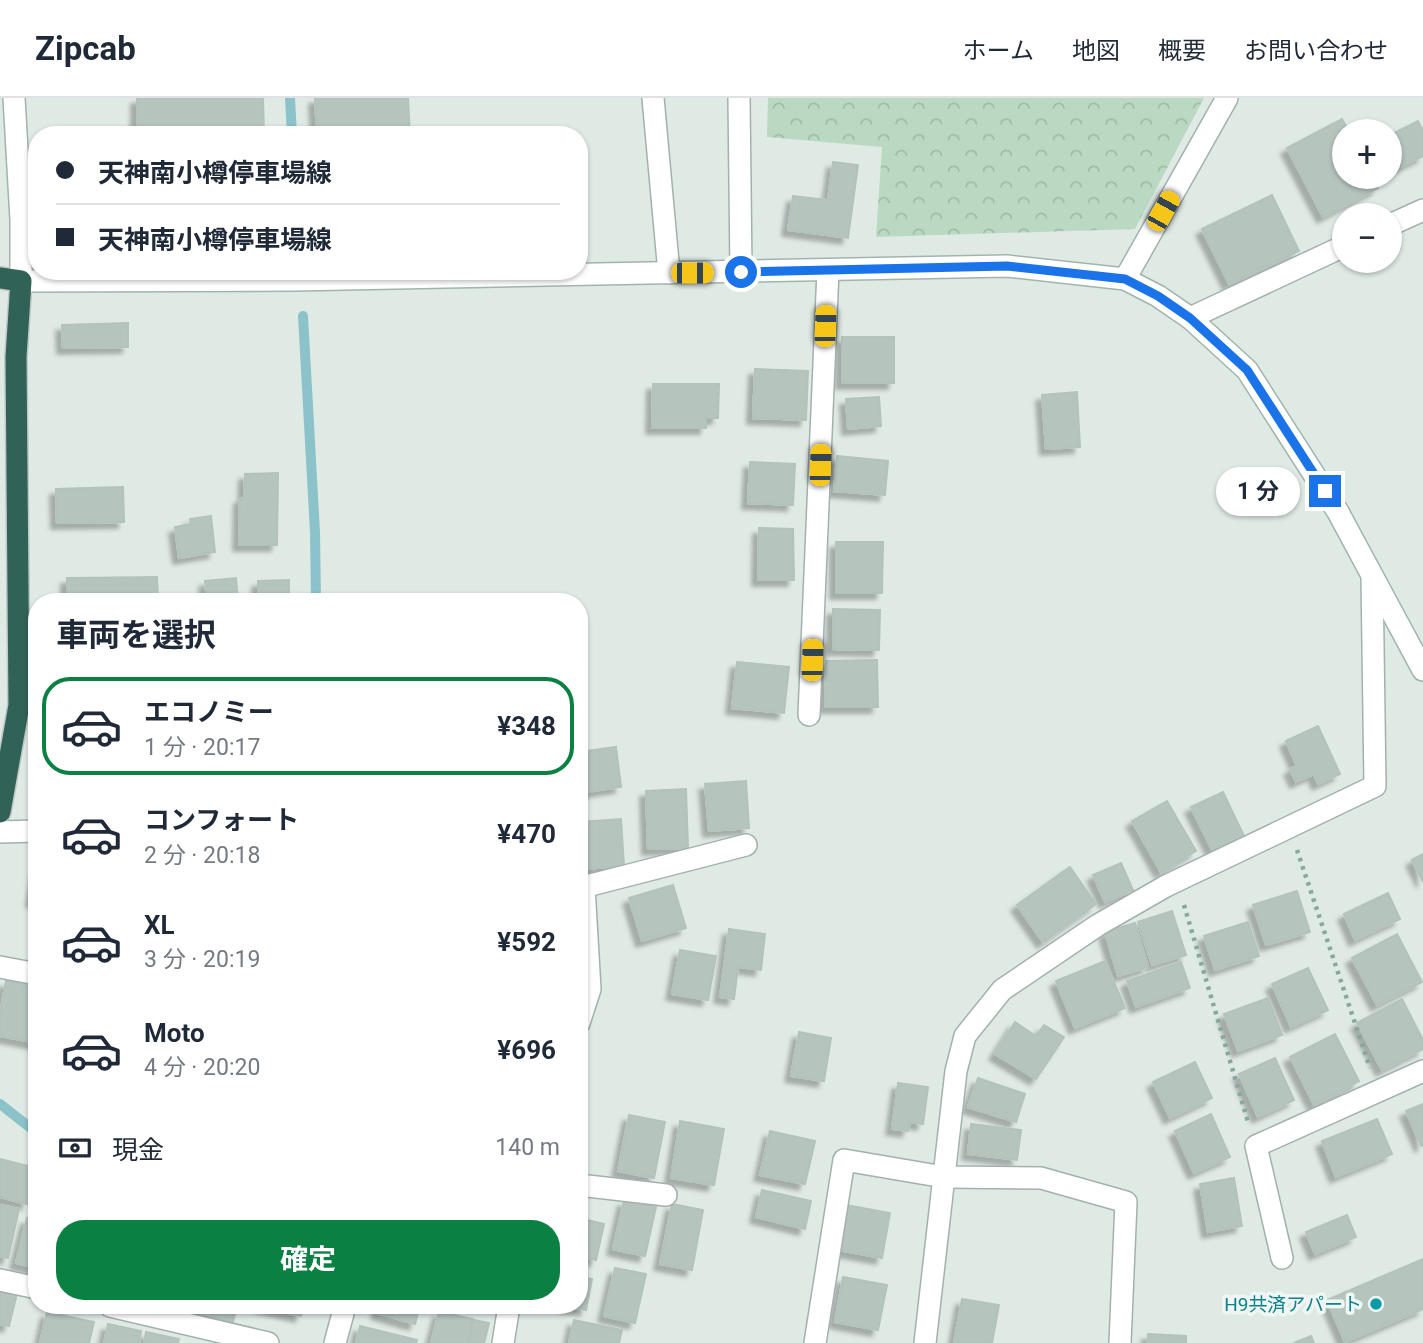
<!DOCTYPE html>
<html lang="ja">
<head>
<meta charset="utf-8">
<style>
  :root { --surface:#fff; --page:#f2f2f3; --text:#1f2937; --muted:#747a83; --line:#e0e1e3; --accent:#0b8043 }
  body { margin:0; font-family:Roboto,"Noto Sans JP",sans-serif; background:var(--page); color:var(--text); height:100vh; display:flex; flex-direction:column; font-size:26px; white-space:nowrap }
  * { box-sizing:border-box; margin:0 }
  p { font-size:23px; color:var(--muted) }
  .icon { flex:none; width:38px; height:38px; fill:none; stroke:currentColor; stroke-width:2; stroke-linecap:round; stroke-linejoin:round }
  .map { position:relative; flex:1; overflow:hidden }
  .sheet { position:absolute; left:28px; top:495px; width:560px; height:721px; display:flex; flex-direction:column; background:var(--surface); border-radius:28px; box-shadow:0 2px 5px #0004 }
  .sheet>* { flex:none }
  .top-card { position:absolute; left:28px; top:28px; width:560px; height:154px; border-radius:28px; box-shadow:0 2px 5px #0004; display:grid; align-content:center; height:154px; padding:0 28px; background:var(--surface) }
  .buttons { position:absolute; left:1332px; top:21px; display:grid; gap:14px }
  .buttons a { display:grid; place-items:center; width:70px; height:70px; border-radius:50%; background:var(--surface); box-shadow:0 2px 5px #0004; font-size:35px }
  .end { position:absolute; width:32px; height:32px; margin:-16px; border:9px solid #1a73e8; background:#fff; box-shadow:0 0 0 4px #fff }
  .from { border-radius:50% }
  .bubble { position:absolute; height:49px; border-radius:24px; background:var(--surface); box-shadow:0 2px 5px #0004; font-size:23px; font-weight:700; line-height:49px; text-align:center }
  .car { position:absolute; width:21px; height:42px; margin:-21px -10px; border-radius:9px; box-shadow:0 0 5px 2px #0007; background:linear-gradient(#f5c518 24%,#345 0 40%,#f5c518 0 76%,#345 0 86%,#f5c518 0) }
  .top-card b { display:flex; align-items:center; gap:24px; height:66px; font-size:26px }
  .top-card b+b { border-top:2px solid var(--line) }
  .top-card i { width:18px; height:18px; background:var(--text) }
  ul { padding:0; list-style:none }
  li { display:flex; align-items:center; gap:21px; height:98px; margin:0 14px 10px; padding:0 14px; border:4px solid transparent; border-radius:28px }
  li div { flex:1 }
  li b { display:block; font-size:26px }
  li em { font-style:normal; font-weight:700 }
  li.current { border-color:var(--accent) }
  li>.icon { width:63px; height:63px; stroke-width:1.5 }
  h2 { padding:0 28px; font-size:32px; line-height:84px }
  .pay { display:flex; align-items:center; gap:18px; height:77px; padding:0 28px; font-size:26px }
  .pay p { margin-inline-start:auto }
  .button { display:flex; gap:14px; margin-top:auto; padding:14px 28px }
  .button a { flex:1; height:80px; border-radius:28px; background:var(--accent); color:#fff; font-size:28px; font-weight:700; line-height:80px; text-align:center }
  header { display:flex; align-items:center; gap:42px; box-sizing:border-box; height:98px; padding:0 35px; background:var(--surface); border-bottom:2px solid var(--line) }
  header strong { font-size:33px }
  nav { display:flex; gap:38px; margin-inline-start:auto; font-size:24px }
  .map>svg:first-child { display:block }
</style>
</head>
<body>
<header>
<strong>Zipcab</strong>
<nav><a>ホーム</a><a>地図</a><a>概要</a><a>お問い合わせ</a></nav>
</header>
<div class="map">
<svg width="1423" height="1245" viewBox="0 0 1423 1245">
  <defs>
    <pattern id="forest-crowns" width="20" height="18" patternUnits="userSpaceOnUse" patternTransform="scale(1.75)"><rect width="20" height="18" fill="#bad9c2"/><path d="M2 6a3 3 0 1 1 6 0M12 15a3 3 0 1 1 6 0" fill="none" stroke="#a0bba7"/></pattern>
    <filter id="shadow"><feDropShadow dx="-6" dy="6" stdDeviation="2" flood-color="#0004"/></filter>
  </defs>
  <rect width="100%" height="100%" fill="#e0eae5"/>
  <path fill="url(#forest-crowns)" d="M768,0H1204L1135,131L876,139L882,49L767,39Z"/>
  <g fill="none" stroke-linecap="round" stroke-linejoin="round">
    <g stroke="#8cc2ca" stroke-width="10">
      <path d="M290,0L292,37"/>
      <path d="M303,218L315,434L316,504"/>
      <path d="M0,1006L37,1035"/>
    </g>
  </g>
  <g fill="#b6c4be" stroke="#b3c2bc" stroke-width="2" filter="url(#shadow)">
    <path d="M137,0H263L264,37H137Z"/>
    <path d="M315,0H408L410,37H317Z"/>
    <path d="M1342,21L1349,33H1344V79H1372L1378,90L1323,119L1287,50Z"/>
    <path d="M1418,23L1423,33V58L1390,74V37Z"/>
    <path d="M833,64L858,67L848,140L788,132L793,98L828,102Z"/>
    <path d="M1272,97L1299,153L1229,186L1202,131Z"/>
    <path d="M128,225V249L63,250L62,227Z"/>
    <rect x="842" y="239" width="52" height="46"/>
    <path d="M755,271L808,273L806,322L753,320Z"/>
    <path d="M653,286H719L718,320H706V330H652Z"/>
    <path d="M1077,294L1080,349L1046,351L1042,297Z"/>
    <path d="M879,299L881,328L848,331L846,301Z"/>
    <path d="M837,358L888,363L885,397L834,393Z"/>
    <path d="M750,364L795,366L793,407L748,405Z"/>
    <path d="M278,375L277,447H239L240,400H244L245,376Z"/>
    <path d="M123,389L124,424L57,425L56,391Z"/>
    <path d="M211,418L215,454L179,460L175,429L191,426L190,421Z"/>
    <path d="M759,430L793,431L794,482H758Z"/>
    <path d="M836,444H883L882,495H836Z"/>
    <path d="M157,479L158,504H67V480Z"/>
    <path d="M236,480L238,504H207L205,483Z"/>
    <path d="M289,482V504H258V483Z"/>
    <path d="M833,511L880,512L879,552L833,551Z"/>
    <path d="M877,562L878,609H825L826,563Z"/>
    <path d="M737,564L789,569L784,615L732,610Z"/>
    <path d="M1318,628L1340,676L1318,686L1314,676L1296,684L1290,671L1297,668L1286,643Z"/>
    <path d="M616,649L621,689L579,695V654Z"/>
    <path d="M746,683L749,730L709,733L705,686Z"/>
    <path d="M686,691L688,750L648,751L646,693Z"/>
    <path d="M1223,694L1245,740L1214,756L1191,709Z"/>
    <path d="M1167,703L1196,753L1161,774L1132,723Z"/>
    <path d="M621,721L624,768L584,771L581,724Z"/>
    <path d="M1423,756V784L1412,762Z"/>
    <path d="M1121,765L1133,792L1105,804L1093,777Z"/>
    <path d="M1070,769L1096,806L1043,844L1017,807Z"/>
    <path d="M37,771V804L32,803Z"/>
    <path d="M673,787L686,830L642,843L629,800Z"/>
    <path d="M1297,793L1310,834L1266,847L1253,807Z"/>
    <path d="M1388,795L1400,821L1355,842L1344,816Z"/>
    <path d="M1172,813L1186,857L1152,867L1138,824Z"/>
    <path d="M1248,824L1259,858L1215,872L1204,838Z"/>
    <path d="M1135,825L1148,869L1118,878L1105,834Z"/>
    <path d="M729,831L765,836L761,872L738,869L734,901L720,899Z"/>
    <path d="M1397,836L1422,884L1377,907L1352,860Z"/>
    <path d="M680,852L716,858L708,902L672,896Z"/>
    <path d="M1105,863L1125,910L1075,930L1056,883Z"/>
    <path d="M1181,864L1190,890L1136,909L1127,883Z"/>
    <path d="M1308,870L1328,912L1291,929L1272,886Z"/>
    <path d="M6,883L37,888V945L0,938V916Z"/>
    <path d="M1268,900L1282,937L1238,953L1224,916Z"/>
    <path d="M1402,901L1423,942V951L1382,972L1357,925Z"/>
    <path d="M1015,924L1036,938L1044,927L1064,939L1036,981L995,956Z"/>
    <path d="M799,934L831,940L824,983L791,978Z"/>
    <path d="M1335,936L1359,983L1314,1007L1290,959Z"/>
    <path d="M1275,960L1294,1002L1258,1019L1239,976Z"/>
    <path d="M1195,964L1212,1000L1170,1020L1153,984Z"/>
    <path d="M978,980L1025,996L1016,1024L968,1009Z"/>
    <path d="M898,985L928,989L923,1026L910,1024L908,1033L892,1031Z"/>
    <path d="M1423,1006V1047L1421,1048L1406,1013Z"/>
    <path d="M1211,1016L1230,1059L1194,1075L1175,1033Z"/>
    <path d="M629,1017L665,1024L654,1080L618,1073Z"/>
    <path d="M1377,1021L1392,1056L1336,1079L1322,1043Z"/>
    <path d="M680,1023L724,1031L714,1087L671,1080Z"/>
    <path d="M971,1026L1021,1032L1017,1062L968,1056Z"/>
    <path d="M770,1033L815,1043L805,1086L760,1077Z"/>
    <path d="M0,1061L36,1070L27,1106L0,1099Z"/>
    <path d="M1234,1080L1242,1128L1208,1134L1200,1086Z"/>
    <path d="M762,1092L811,1103L805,1131L756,1119Z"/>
    <path d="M624,1102L656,1109L645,1158L613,1151Z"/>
    <path d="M672,1106L703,1112L692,1172L660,1166Z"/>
    <path d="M0,1107L19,1111L8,1160L0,1158Z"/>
    <path d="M846,1107L890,1115L882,1160L838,1152Z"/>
    <path d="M1347,1117L1356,1139L1315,1156L1306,1134Z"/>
    <path d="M27,1120L37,1123V1170L16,1165Z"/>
    <path d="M579,1120L604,1126L596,1162L579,1158Z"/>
    <path d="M1423,1161V1211L1345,1244L1327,1202Z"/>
    <path d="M615,1170L646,1176L635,1225L604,1218Z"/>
    <path d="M579,1178L592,1181L586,1212L564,1208H579Z"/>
    <path d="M843,1179L887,1187L878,1232L835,1224Z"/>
    <path d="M0,1192L17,1195L9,1228L0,1226Z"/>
    <path d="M962,1201L999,1207L992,1245H954Z"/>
    <path d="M192,1208H237L233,1224L190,1213Z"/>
    <path d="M259,1208H303L301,1218Z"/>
    <path d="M379,1208H420L415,1226L377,1215Z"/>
    <path d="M47,1214L94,1224L89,1245H40Z"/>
    <path d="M439,1214L473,1221L468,1245H431Z"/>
    <path d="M474,1222L489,1225L484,1245H469Z"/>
    <path d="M574,1222L622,1232L619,1245H569Z"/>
    <path d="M108,1226L141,1233L139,1245H104Z"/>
    <path d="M360,1228L417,1242L416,1245H356Z"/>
    <path d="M146,1234L179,1241L178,1245H144Z"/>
    <path d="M1148,1236L1186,1238V1245H1147Z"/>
    <path d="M1311,1238L1314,1245H1294Z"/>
  </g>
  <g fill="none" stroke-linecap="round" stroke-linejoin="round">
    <defs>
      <g id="street">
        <path d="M653,0L669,175"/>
        <path d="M739,0L741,174"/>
        <path d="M1390,127L1423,112"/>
        <path d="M1125,181L1227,0"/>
        <path d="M1190,220L1344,148"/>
        <path d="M19,580H37"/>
        <path d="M809,617L828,172"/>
        <path d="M0,734L37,733"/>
        <path d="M579,790L746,747"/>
        <path d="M0,869L37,876"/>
        <path d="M579,925L590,891L584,789"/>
        <path d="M579,1087L666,1097"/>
        <path d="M1282,1160L1256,1048L1423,973"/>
        <path d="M0,1182L37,1190"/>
        <path d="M110,1208L268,1245"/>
        <path d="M335,1245L345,1208"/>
        <path d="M503,1245L509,1208"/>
        <path d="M815,1245L844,1062L944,1079L1041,1080L1126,1104L1120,1245"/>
        <path d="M925,1245L956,973L965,938L1002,892L1098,827L1166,788L1375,688L1372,478"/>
      </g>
      <path id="secondary" d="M14,0L21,122V183L294,182L1007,168L1125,181L1158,198L1190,220L1247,272L1338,414L1423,572"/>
      <path id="highway" d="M0,180L21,183L16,259L19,607L0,714"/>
    </defs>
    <use href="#street" stroke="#a3b1ac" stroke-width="24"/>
    <use href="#secondary" stroke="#a0b4ad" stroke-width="24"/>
    <use href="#highway" stroke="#c1c7c6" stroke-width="24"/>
    <g stroke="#83aa9d" stroke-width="4.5" stroke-dasharray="3.5 5" stroke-linecap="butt">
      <path d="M1297,752L1370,970"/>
      <path d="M1184,807L1248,1024"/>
    </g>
    <use href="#street" stroke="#fff" stroke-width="21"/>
    <use href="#secondary" stroke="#fff" stroke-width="21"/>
    <use href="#highway" stroke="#316257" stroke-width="21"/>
  </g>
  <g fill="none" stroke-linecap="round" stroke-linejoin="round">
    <path stroke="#1a73e8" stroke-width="9" d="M741,174L1007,168L1125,181L1158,198L1190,220L1247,272L1325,393"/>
  </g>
  <circle fill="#0f9aa8" stroke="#f0f6f3" stroke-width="2.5" cx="1376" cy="1206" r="7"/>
  <g text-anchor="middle" stroke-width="7" stroke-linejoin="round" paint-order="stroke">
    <g font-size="19" fill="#0d838f" stroke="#f0f6f3" text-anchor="end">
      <text x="1362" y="1213">H9共済アパート</text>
    </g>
  </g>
</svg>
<div class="buttons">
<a>+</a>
<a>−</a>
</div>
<i class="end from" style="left:741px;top:174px"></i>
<i class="end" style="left:1325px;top:393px"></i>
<div class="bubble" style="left:1216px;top:369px;width:84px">1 分</div>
<i class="car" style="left:1163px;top:113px;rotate:29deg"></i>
<i class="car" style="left:692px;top:175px;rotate:90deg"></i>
<i class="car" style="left:825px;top:228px;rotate:2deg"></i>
<i class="car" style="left:820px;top:367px;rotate:2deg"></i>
<i class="car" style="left:812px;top:562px;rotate:2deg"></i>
<div class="top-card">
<b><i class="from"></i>天神南小樽停車場線</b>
<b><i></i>天神南小樽停車場線</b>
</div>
<section class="sheet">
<h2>車両を選択</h2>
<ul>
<li class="current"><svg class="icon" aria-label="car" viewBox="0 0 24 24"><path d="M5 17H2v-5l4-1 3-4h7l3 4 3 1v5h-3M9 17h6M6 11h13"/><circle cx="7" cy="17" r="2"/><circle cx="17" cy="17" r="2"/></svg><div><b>エコノミー</b><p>1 分 · 20:17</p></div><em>¥348</em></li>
<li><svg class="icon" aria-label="car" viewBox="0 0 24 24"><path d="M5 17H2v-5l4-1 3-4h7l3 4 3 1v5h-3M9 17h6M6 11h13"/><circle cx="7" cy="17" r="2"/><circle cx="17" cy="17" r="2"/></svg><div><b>コンフォート</b><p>2 分 · 20:18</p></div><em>¥470</em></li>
<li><svg class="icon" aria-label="car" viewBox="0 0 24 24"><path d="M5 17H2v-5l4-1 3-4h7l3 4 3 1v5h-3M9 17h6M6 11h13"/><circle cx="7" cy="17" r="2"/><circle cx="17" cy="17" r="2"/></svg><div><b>XL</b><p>3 分 · 20:19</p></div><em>¥592</em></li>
<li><svg class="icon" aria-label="car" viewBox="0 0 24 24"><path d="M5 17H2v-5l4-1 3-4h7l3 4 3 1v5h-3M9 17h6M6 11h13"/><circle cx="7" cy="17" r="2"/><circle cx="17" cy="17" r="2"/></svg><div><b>Moto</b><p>4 分 · 20:20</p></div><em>¥696</em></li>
</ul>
<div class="pay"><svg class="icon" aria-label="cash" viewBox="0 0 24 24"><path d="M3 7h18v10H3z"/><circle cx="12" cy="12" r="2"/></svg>現金<p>140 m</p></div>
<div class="button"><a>確定</a></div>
</section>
</div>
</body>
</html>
